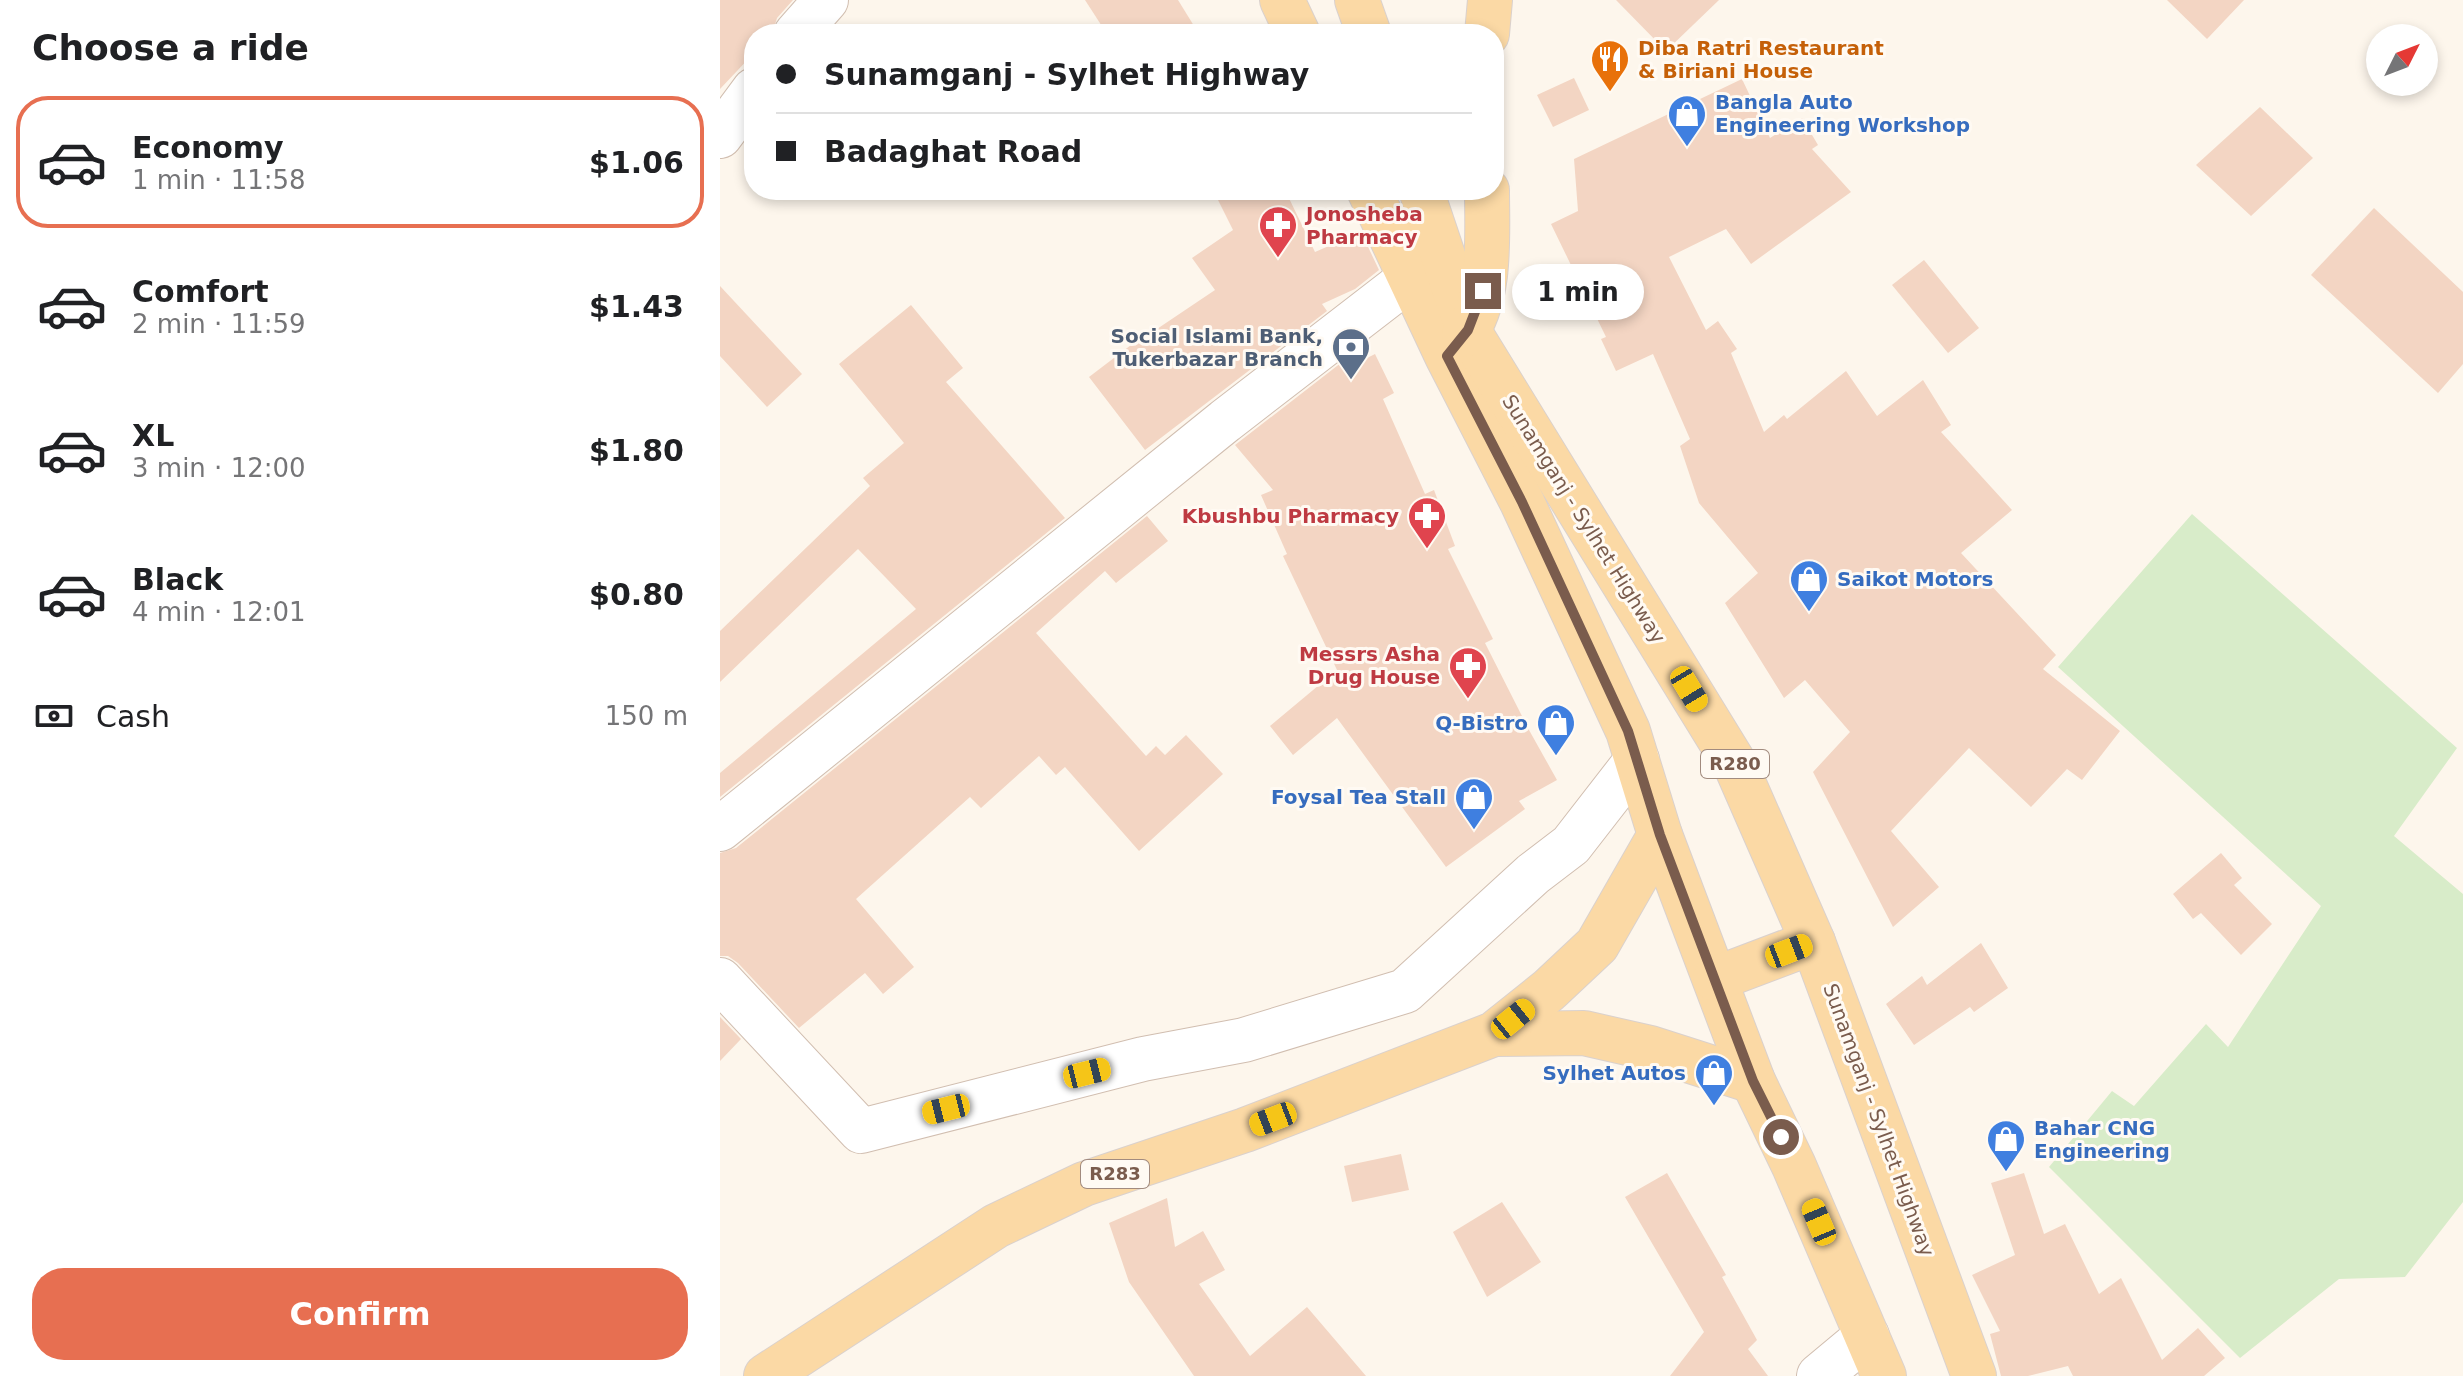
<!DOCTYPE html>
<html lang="en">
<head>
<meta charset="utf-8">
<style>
  :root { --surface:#fff; --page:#f2f2f2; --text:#202124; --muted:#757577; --line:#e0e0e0; --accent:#e76f51 }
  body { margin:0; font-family:"DejaVu Sans",sans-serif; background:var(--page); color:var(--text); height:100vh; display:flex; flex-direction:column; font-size:30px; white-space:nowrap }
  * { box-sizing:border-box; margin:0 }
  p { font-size:26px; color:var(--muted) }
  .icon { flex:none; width:44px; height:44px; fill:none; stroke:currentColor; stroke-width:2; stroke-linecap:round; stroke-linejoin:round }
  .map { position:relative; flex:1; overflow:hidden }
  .details { display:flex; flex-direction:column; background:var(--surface); width:720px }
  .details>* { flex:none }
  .guide { position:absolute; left:24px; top:24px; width:760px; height:176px; border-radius:32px; box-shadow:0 4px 12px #0003; display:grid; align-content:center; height:176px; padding:0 32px; background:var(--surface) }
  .needle { width:52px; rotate:48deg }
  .buttons { position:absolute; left:1646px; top:24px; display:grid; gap:16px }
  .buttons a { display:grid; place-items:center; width:72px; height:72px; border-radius:50%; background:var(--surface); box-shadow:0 4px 12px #0003; font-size:40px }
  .end { position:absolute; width:36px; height:36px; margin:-18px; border:10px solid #7a5c4d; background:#fff; box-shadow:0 0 0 4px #fff }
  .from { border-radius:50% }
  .bubble { position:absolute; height:56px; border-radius:28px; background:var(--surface); box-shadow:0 4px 12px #0003; font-size:26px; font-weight:800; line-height:56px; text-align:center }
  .car { position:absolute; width:24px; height:48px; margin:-24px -12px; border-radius:10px; box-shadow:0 0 6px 2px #0007; background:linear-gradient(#f5c518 24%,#345 0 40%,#f5c518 0 76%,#345 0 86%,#f5c518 0) }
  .guide b { display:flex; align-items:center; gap:28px; height:76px; font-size:30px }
  .guide b+b { border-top:2px solid var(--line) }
  .guide i { width:20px; height:20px; background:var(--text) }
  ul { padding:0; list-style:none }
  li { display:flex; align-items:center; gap:24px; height:132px; margin:0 16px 12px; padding:0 16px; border:4px solid transparent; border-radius:32px }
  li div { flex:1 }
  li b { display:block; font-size:30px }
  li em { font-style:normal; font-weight:800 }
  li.on { border-color:var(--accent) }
  li>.icon { width:72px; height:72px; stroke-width:1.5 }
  h2 { padding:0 32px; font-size:36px; line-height:96px }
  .pay { display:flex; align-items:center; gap:20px; height:88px; padding:0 32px; font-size:30px }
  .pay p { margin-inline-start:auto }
  .button { display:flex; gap:16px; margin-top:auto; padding:16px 32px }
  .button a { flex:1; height:92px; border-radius:32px; background:var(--accent); color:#fff; font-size:32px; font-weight:800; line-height:92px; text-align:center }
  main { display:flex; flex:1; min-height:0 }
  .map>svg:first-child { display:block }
</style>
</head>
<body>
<main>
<section class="details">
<h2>Choose a ride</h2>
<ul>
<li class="on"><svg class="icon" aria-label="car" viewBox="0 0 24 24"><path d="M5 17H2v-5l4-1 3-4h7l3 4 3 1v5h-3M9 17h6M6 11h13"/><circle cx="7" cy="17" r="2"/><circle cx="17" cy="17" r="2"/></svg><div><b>Economy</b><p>1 min · 11:58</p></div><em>$1.06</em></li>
<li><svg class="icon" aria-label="car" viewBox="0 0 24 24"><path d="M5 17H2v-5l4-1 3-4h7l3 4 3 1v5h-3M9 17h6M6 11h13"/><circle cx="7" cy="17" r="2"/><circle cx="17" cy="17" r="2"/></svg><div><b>Comfort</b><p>2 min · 11:59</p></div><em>$1.43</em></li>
<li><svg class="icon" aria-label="car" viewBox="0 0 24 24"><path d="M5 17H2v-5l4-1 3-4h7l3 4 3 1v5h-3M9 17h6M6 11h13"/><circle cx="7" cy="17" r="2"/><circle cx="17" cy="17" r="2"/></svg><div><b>XL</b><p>3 min · 12:00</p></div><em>$1.80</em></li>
<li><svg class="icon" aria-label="car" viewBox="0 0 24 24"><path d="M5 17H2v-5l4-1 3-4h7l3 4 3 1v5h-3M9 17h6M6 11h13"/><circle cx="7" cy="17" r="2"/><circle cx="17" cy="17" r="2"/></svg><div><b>Black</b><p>4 min · 12:01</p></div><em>$0.80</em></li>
</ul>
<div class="pay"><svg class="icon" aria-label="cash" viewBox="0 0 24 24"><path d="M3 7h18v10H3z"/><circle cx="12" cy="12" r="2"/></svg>Cash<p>150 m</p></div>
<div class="button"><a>Confirm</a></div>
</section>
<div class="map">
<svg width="1743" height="1376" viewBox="0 0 1743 1376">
  <rect width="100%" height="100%" fill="#fdf6ec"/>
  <path fill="#d8ecc9" d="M1472,514L1737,748L1674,836L1743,894V1202L1685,1277L1619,1279L1520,1358L1329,1167L1392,1091L1414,1106L1486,1024L1508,1047L1601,906L1338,667Z"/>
  <g fill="#f3d5c3">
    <path d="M0,0H73L57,18L52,34H34V53L0,89Z"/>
    <path d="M365,0H458L479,34H387Z"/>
    <path d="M896,0H999L946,51Z"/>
    <path d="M1447,0H1524L1487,39Z"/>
    <path d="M854,78L869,110L833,127L817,95Z"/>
    <path d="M1022,79L1050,138L1082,118L1098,145L1092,149L1131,192L1031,264L1006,229L949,257L986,330L998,321L1017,349L1011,353L1044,432L1064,415L1067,419L1126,371L1157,416L1203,380L1231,425L1221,432L1292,510L1241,553L1336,655L1323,669L1400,731L1362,780L1347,769L1311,807L1249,748L1171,831L1219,887L1173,927L1093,772L1130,732L1085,680L1064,698L1005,603L1038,573L979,503L960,446L970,439L933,354L896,371L881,339L886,337L831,224L858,211L854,159Z"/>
    <path d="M1540,107L1593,158L1531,216L1476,165Z"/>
    <path d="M493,190H565L595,252L641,232L659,270L635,289L602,304L607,311L425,450L369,377L432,329L434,331L495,290L472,258L513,230Z"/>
    <path d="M1654,208L1743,292V364L1718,393L1591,275Z"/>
    <path d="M1204,260L1259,328L1228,353L1172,285Z"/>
    <path d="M0,286L82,374L47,407L0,356Z"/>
    <path d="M191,305L243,368L226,382L345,518L0,797V773L196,609L138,549L0,682V631L150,486L143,478L184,443L119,364Z"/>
    <path d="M635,352L641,361L655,354L674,393L663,399L705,494L714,490L735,546L728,549L773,639L765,643L809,730L837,780L799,801L805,809L726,867L617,718L573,755L550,726L617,670L563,556L567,554L541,495L553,490L515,445Z"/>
    <path d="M427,516L448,541L396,583L385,571L316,633L426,756L436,746L445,755L466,735L503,774L419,851L345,767L336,775L319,756L261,808L250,797L136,899L194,967L163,994L145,973L79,1028L18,963L8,956H0V853L16,848Z"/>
    <path d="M1501,853L1522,878L1514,885L1552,924L1521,955L1481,913L1473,919L1453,894Z"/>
    <path d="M1261,943L1288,988L1254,1012L1250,1007L1194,1045L1166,1004L1202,976L1207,985Z"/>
    <path d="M0,1017L21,1039L0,1061Z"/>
    <path d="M681,1154L689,1190L632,1202L624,1166Z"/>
    <path d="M947,1173L1006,1275L1002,1277L1037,1340L1028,1349L1048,1376H950L984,1332L905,1197Z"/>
    <path d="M1304,1173L1324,1234L1345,1224L1379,1294L1401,1278L1442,1360L1478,1328L1505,1358L1484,1376H1353L1348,1366L1308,1376H1281L1270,1334L1280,1331L1252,1275L1295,1255L1271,1183Z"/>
    <path d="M447,1198L455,1247L483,1231L505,1270L479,1284L530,1356L587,1307L646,1376H474L409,1282L389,1223Z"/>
    <path d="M782,1202L821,1262L767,1297L733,1232Z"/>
  </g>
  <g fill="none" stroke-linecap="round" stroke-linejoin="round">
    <defs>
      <g id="minor">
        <path d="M76,34L106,0"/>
        <path d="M0,136L34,90"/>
        <path d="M0,829L505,421L689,279"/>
        <path d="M0,980L141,1131L423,1059L524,1040L685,991L813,874L851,845L917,760"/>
        <path d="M1099,1376L1147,1336"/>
      </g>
      <g id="major">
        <path d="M562,0L578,34"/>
        <path d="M637,0L649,34"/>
        <path d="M767,34L770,0"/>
        <path d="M649,190L727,356L802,502L908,731L940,835L1033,1081L1074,1166L1164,1376"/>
        <path d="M701,190L748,330L1016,766L1093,942L1254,1376"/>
        <path d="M744,335C772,301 767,232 767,190"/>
        <path d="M995,979L1093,942"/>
        <path d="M774,1034L864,1033L930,1048L1033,1081"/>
        <path d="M46,1376L276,1226L364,1184L525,1130L774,1034L829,990L877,945L940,835"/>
      </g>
    </defs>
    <use href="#minor" stroke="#d1beb0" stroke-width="46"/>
    <use href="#major" stroke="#dad1cd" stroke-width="46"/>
    <use href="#minor" stroke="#fff" stroke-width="44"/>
    <use href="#major" stroke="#fbd9a5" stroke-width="44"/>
  </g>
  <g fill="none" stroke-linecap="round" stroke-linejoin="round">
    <path stroke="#7a5c4d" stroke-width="10" d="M763,291L748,330L727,356L802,502L908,731L940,835L1033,1081L1061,1137"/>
  </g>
  <defs>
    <symbol id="restaurant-pin" viewBox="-11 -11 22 30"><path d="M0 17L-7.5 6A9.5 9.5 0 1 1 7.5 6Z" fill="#e8710a" stroke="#fffaf3"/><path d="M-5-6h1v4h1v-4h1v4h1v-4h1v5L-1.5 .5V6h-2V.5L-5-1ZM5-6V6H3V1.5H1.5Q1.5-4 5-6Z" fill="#fff"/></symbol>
    <symbol id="shop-pin" viewBox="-11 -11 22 30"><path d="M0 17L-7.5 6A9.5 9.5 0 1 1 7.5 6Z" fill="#3f7fe0" stroke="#fffaf3"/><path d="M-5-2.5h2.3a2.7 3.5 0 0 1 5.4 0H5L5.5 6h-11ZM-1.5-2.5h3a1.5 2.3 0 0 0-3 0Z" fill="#fff"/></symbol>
    <symbol id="pharmacy-pin" viewBox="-11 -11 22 30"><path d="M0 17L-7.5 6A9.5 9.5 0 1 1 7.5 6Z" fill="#e0444e" stroke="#fffaf3"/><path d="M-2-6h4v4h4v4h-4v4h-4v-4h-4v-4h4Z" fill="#fff"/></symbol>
    <symbol id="bank-pin" viewBox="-11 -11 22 30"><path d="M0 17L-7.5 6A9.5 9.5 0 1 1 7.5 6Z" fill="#5c6f8a" stroke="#fffaf3"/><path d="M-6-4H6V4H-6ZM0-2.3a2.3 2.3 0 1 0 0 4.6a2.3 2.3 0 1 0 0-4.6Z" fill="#fff"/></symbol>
  </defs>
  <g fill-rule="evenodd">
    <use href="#restaurant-pin" x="868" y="37" width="44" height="60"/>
    <use href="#shop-pin" x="945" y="92" width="44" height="60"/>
    <use href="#pharmacy-pin" x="536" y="203" width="44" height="60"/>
    <use href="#bank-pin" x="609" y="325" width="44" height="60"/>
    <use href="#pharmacy-pin" x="685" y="494" width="44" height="60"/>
    <use href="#shop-pin" x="1067" y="557" width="44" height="60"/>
    <use href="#pharmacy-pin" x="726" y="644" width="44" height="60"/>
    <use href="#shop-pin" x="814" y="701" width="44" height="60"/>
    <use href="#shop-pin" x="732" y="775" width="44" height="60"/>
    <use href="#shop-pin" x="972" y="1051" width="44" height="60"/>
    <use href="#shop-pin" x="1264" y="1117" width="44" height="60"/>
  </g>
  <g text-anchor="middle" stroke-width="6" stroke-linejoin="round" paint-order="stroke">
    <g fill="#fffaf3" stroke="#a28b7f" stroke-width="2">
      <rect x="981" y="750" width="68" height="28" rx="6"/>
      <rect x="361" y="1160" width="68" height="28" rx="6"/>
    </g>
    <g font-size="18" font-weight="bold" fill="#7a5c4d">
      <text x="1015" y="770">R280</text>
      <text x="395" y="1180">R283</text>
    </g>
    <g font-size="20" font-weight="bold" fill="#c56008" stroke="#fffaf3" text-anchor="start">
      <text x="918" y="55">Diba Ratri Restaurant<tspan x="918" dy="23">&amp; Biriani House</tspan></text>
    </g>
    <g font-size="20" font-weight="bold" fill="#366cbe" stroke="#fffaf3" text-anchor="start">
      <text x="995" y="109">Bangla Auto<tspan x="995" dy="23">Engineering Workshop</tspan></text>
      <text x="1117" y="586">Saikot Motors</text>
      <text x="808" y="730" text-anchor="end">Q-Bistro</text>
      <text x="726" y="804" text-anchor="end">Foysal Tea Stall</text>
      <text x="966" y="1080" text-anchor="end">Sylhet Autos</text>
      <text x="1314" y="1135">Bahar CNG<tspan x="1314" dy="23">Engineering</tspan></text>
    </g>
    <g font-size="20" font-weight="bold" fill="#be3a42" stroke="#fffaf3" text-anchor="end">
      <text x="586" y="221" text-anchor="start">Jonosheba<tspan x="586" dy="23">Pharmacy</tspan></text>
      <text x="679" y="523">Kbushbu Pharmacy</text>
      <text x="720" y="661">Messrs Asha<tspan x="720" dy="23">Drug House</tspan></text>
    </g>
    <g font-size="20" font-weight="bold" fill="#4e5e75" stroke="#fffaf3" text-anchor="end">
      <text x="603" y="343">Social Islami Bank,<tspan x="603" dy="23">Tukerbazar Branch</tspan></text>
    </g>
    <g font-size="20" fill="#7a5c4d" stroke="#fffaf3">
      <text transform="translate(864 519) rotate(58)" y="7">Sunamganj - Sylhet Highway</text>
      <text transform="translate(1159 1120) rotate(70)" y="7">Sunamganj - Sylhet Highway</text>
    </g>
  </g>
</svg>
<div class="buttons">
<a><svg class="needle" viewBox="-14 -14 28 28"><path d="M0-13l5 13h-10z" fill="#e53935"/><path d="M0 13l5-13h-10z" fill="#757577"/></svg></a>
</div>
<i class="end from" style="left:1061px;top:1137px"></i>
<i class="end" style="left:763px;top:291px"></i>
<div class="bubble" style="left:792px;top:264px;width:132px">1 min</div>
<i class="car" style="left:969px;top:689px;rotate:149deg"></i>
<i class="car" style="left:1069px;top:951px;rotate:69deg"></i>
<i class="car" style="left:793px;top:1019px;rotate:51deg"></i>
<i class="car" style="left:367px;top:1073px;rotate:76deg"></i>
<i class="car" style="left:226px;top:1109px;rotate:256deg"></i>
<i class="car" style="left:553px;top:1119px;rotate:249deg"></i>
<i class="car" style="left:1099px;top:1222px;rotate:337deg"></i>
<div class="guide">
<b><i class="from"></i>Sunamganj - Sylhet Highway</b>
<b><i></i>Badaghat Road</b>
</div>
</div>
</main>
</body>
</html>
